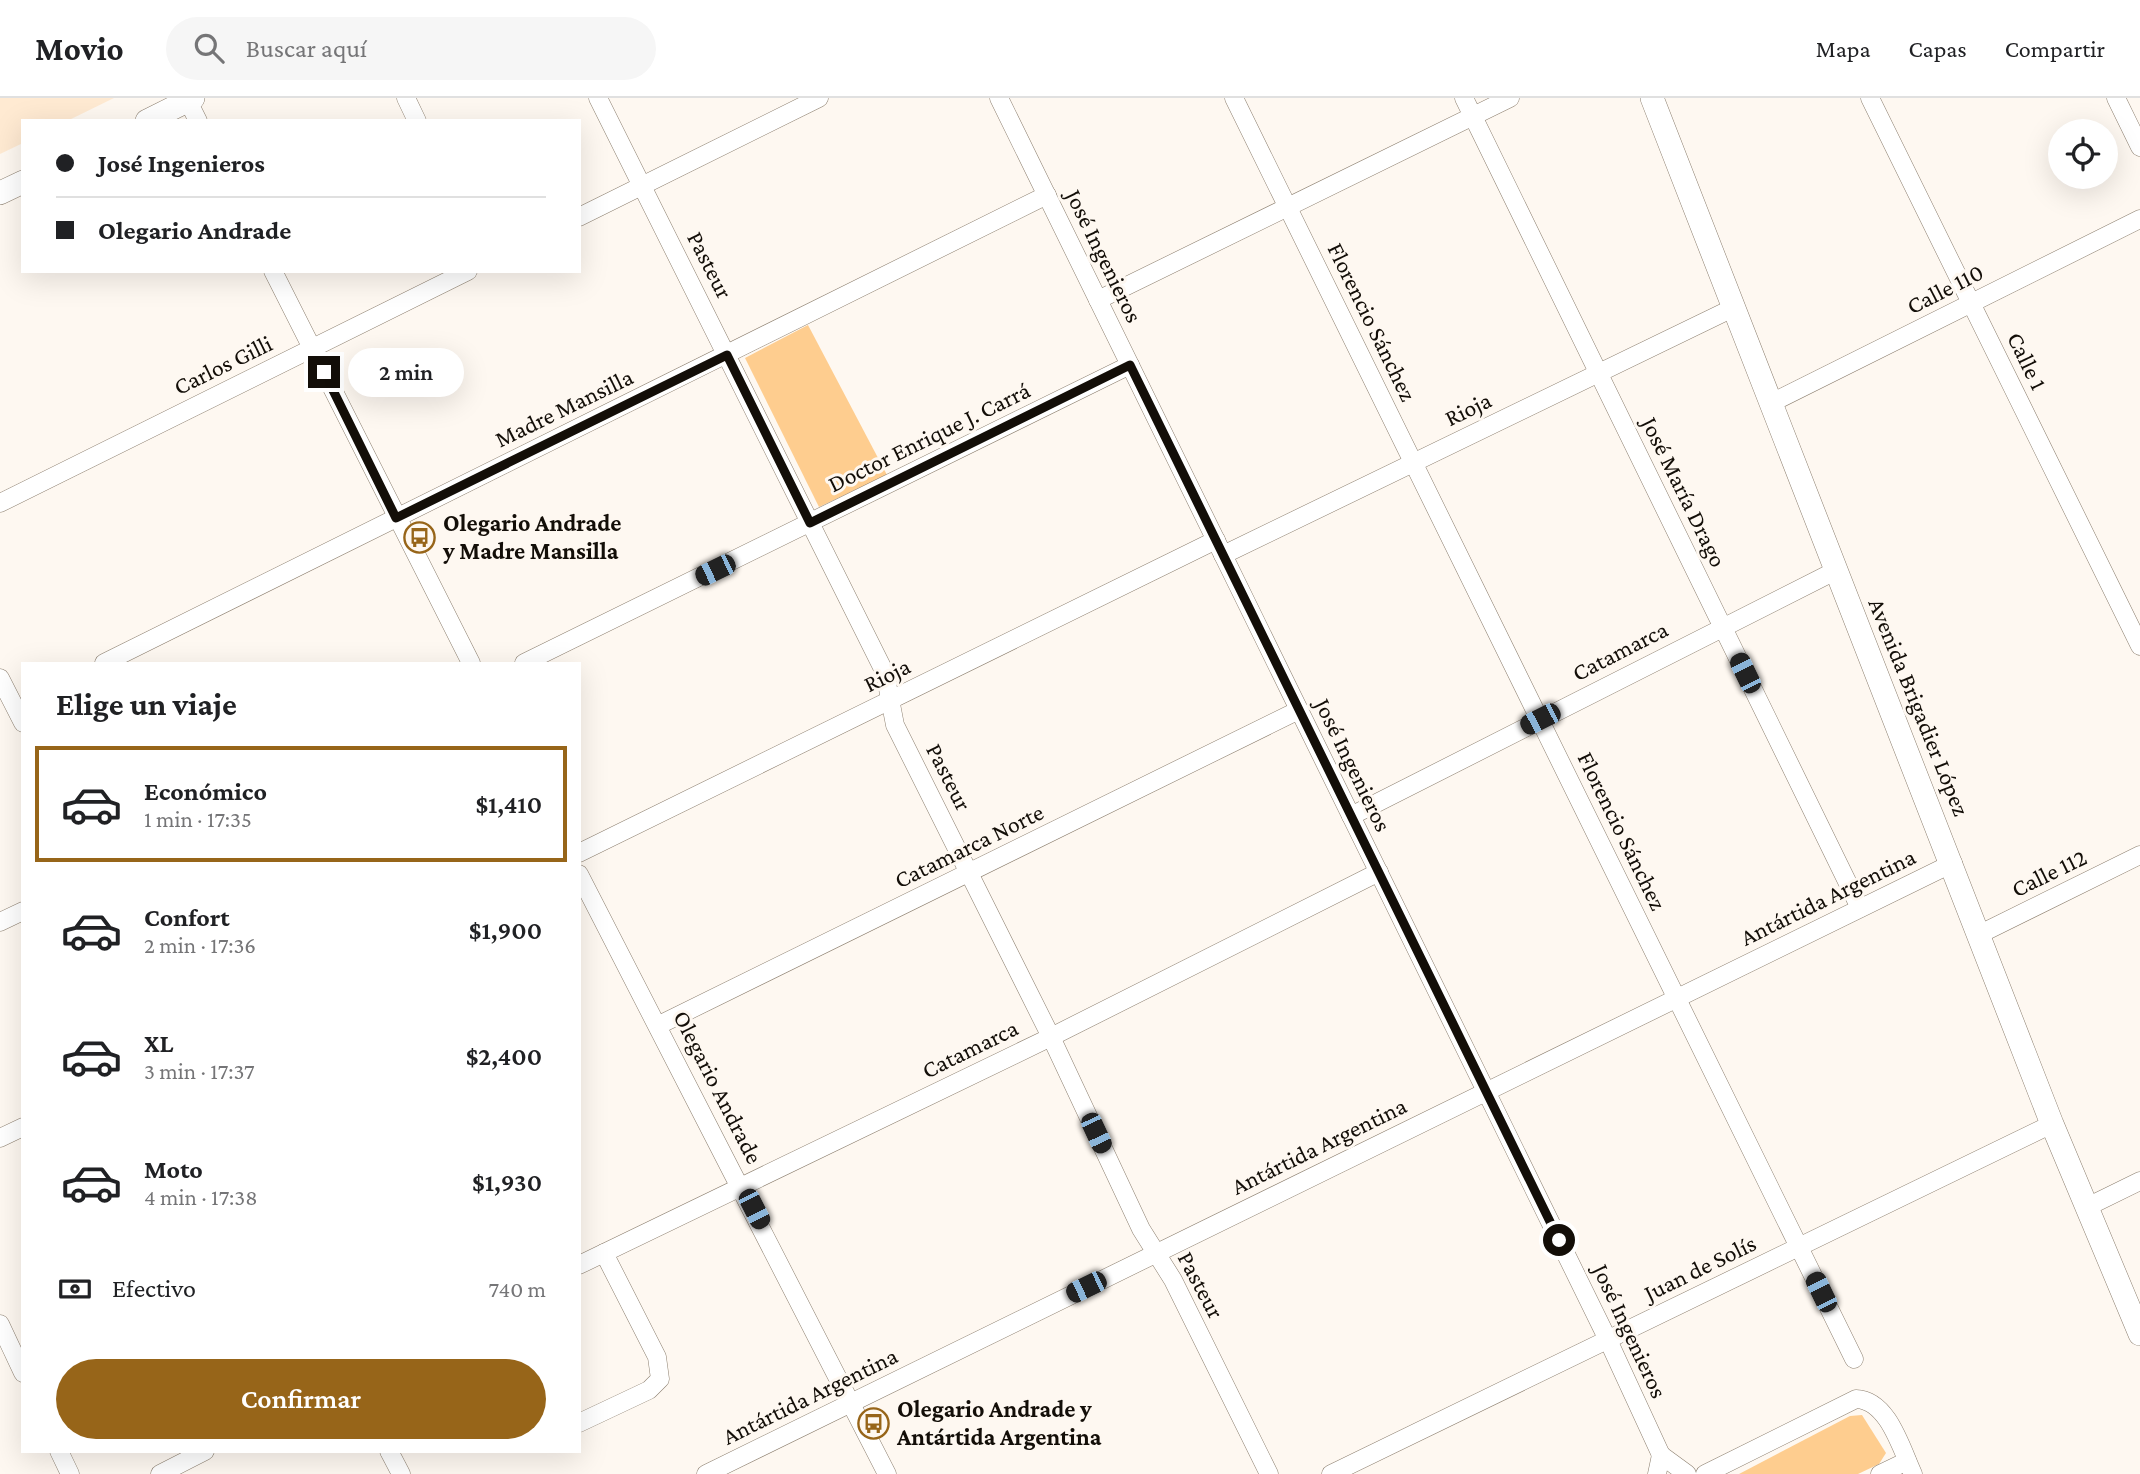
<!DOCTYPE html>
<html lang="es">
<head>
<meta charset="utf-8">
<style>
  :root { --surface:#fff; --page:#f6f6f6; --text:#202124; --muted:#757577; --line:#e0e0e0; --accent:#976519 }
  body { margin:0; font-family:"Crimson Pro",serif; background:var(--page); color:var(--text); height:100vh; display:flex; flex-direction:column; font-size:26px; white-space:nowrap }
  * { box-sizing:border-box; margin:0 }
  p { font-size:23px; color:var(--muted) }
  .icon { flex:none; width:38px; height:38px; fill:none; stroke:currentColor; stroke-width:2; stroke-linecap:round; stroke-linejoin:round }
  .map { position:relative; flex:1; overflow:hidden }
  .side { position:absolute; left:21px; top:564px; width:560px; height:791px; display:flex; flex-direction:column; background:var(--surface); border-radius:0px; box-shadow:0 7px 28px #0002 }
  .side>* { flex:none }
  .guide { position:absolute; left:21px; top:21px; width:560px; height:154px; border-radius:0px; box-shadow:0 7px 28px #0002; display:grid; align-content:center; height:154px; padding:0 35px; background:var(--surface) }
  .tools { position:absolute; left:2048px; top:21px; display:grid; gap:14px }
  .tools a { display:grid; place-items:center; width:70px; height:70px; border-radius:50%; background:var(--surface); box-shadow:0 7px 28px #0002; font-size:35px }
  .end { position:absolute; width:32px; height:32px; margin:-16px; border:9px solid #130e08; background:#fff; box-shadow:0 0 0 4px #fff }
  .from { border-radius:50% }
  .bubble { position:absolute; height:49px; border-radius:24px; background:var(--surface); box-shadow:0 7px 28px #0002; font-size:23px; font-weight:600; line-height:49px; text-align:center }
  .car { position:absolute; width:21px; height:42px; margin:-21px -10px; border-radius:9px; box-shadow:0 0 5px 2px #0007; background:linear-gradient(#222 24%,#8ab4d8 0 40%,#222 0 76%,#8ab4d8 0 86%,#222 0) }
  .guide b { display:flex; align-items:center; gap:24px; height:66px; font-size:26px }
  .guide b+b { border-top:2px solid var(--line) }
  .guide i { width:18px; height:18px; background:var(--text) }
  ul { padding:0; list-style:none }
  li { display:flex; align-items:center; gap:21px; height:116px; margin:0 14px 10px; padding:0 21px; border:4px solid transparent; border-radius:0px }
  li div { flex:1 }
  li b { display:block; font-size:26px }
  li em { font-style:normal; font-weight:600 }
  li.on { border-color:var(--accent) }
  li>.icon { width:63px; height:63px; stroke-width:1.5 }
  h2 { padding:0 35px; font-size:32px; line-height:84px }
  .pay { display:flex; align-items:center; gap:18px; height:77px; padding:0 35px; font-size:26px }
  .pay p { margin-inline-start:auto }
  .action { display:flex; gap:14px; margin-top:auto; padding:14px 35px }
  .action a { flex:1; height:80px; border-radius:42px; background:var(--accent); color:#fff; font-size:28px; font-weight:600; line-height:80px; text-align:center }
  header { display:flex; align-items:center; gap:42px; box-sizing:border-box; height:98px; padding:0 35px; background:var(--surface); border-bottom:2px solid var(--line) }
  header strong { font-size:33px }
  nav { display:flex; gap:38px; margin-inline-start:auto; font-size:24px }
  .search { width:490px; height:63px; background:var(--page); display:flex; align-items:center; gap:18px; box-sizing:border-box; padding:0 24px; border-radius:38px; color:var(--muted); font-size:26px }
  .map>svg:first-child { display:block }
</style>
</head>
<body>
<header>
<strong>Movio</strong>
<div class="search"><svg class="icon" aria-label="search" viewBox="0 0 24 24"><circle cx="10" cy="10" r="6"/><path d="M15 15l6 6"/></svg>Buscar aquí</div>
<nav><a>Mapa</a><a>Capas</a><a>Compartir</a></nav>
</header>
<div class="map">
<svg width="2140" height="1376" viewBox="0 0 2140 1376">
  <rect width="100%" height="100%" fill="#fef8f1"/>
  <path fill="#ffead2" d="M0,0H114L67,23H23V45L0,56Z"/>
  <g fill="#fecd8f">
    <path d="M808,227L887,377L819,409L745,260Z"/>
    <path d="M1862,1317L1886,1355L1879,1366L1858,1376H1739L1850,1318Z"/>
  </g>
  <g fill="none" stroke-linecap="round" stroke-linejoin="round">
    <defs>
      <g id="minor">
        <path d="M406,0L417,23"/>
        <path d="M598,0L885,575L895,627L1051,939L1141,1131L1173,1182L1269,1376"/>
        <path d="M999,0L1608,1242L1661,1357"/>
        <path d="M1234,0L1854,1261"/>
        <path d="M1464,0L1860,810"/>
        <path d="M1870,0L2140,548"/>
        <path d="M2116,0L2140,49"/>
        <path d="M188,3L198,23"/>
        <path d="M579,119L819,0"/>
        <path d="M273,173L471,565"/>
        <path d="M1098,202L1510,0"/>
        <path d="M1771,305L2140,121"/>
        <path d="M0,405L468,173"/>
        <path d="M1223,457L1735,209"/>
        <path d="M104,565L1047,97"/>
        <path d="M524,565L1130,267"/>
        <path d="M0,580L23,625"/>
        <path d="M1351,718L1837,472"/>
        <path d="M579,755L1216,442"/>
        <path d="M579,776L887,1376"/>
        <path d="M0,824L23,813"/>
        <path d="M1980,836L2140,757"/>
        <path d="M659,927L1299,612"/>
        <path d="M0,1040L23,1029"/>
        <path d="M2089,1108L2140,1083"/>
        <path d="M579,1167L1051,939L1379,774"/>
        <path d="M0,1226L23,1275"/>
        <path d="M579,1325L649,1292L660,1281L657,1259L604,1155"/>
        <path d="M59,1353L70,1376"/>
        <path d="M389,1353L401,1376"/>
        <path d="M1661,1357L1687,1376"/>
        <path d="M160,1376L205,1353"/>
        <path d="M706,1376L1953,765"/>
        <path d="M1331,1376L2052,1026"/>
        <path d="M1657,1376L1661,1357"/>
        <path d="M1705,1376L1856,1301C1888,1302 1901,1350 1913,1376"/>
        <path d="M1880,1376L1907,1363"/>
      </g>
      <g id="tertiary">
        <path d="M1652,0L2052,1026L2140,1236"/>
        <path d="M147,23L193,0"/>
        <path d="M0,95L23,84"/>
      </g>
    </defs>
    <use href="#minor" stroke="#8c7f6f" stroke-width="19"/>
    <use href="#tertiary" stroke="#8c7f6f" stroke-width="24"/>
    <use href="#minor" stroke="#fff" stroke-width="18"/>
    <use href="#tertiary" stroke="#fff" stroke-width="23"/>
  </g>
  <g fill="none" stroke-linecap="round" stroke-linejoin="round">
    <path stroke="#130e08" stroke-width="9" d="M324,274L396,420L727,257L810,425L1130,267L1559,1142"/>
  </g>
  <defs>
    <symbol id="bus-ring" viewBox="-11 -11 22 22"><circle r="9.5" fill="#fef8f1" stroke="#976519" stroke-width="1.5"/><path d="M-5-6H5V4H4V6H2V4H-2V6H-4V4H-5ZM-3.5-4V0h7V-4ZM-3.5 1.2v1.5H-2V1.2ZM2 1.2v1.5H3.5V1.2Z" fill="#976519"/></symbol>
  </defs>
  <g fill-rule="evenodd">
    <use href="#bus-ring" x="402" y="422" width="35" height="35"/>
    <use href="#bus-ring" x="856" y="1308" width="35" height="35"/>
  </g>
  <g text-anchor="middle" stroke-width="6" stroke-linejoin="round" paint-order="stroke">
    <g font-size="24" fill="#130e08" stroke="#fef8f1">
      <text transform="translate(1104 158) rotate(64)" y="8">José Ingenieros</text>
      <text transform="translate(710 167) rotate(63)" y="8">Pasteur</text>
      <text transform="translate(1945 191) rotate(-27)" y="8">Calle 110</text>
      <text transform="translate(1372 224) rotate(64)" y="8">Florencio Sánchez</text>
      <text transform="translate(2027 263) rotate(64)" y="8">Calle 1</text>
      <text transform="translate(223 267) rotate(-26)" y="8">Carlos Gilli</text>
      <text transform="translate(564 310) rotate(-26)" y="8">Madre Mansilla</text>
      <text transform="translate(1468 311) rotate(-26)" y="8">Rioja</text>
      <text transform="translate(929 339) rotate(-26)" y="8">Doctor Enrique J. Carrá</text>
      <text transform="translate(1684 394) rotate(64)" y="8">José María Drago</text>
      <text transform="translate(1620 553) rotate(-27)" y="8">Catamarca</text>
      <text transform="translate(887 577) rotate(-26)" y="8">Rioja</text>
      <text transform="translate(1919 609) rotate(68)" y="8">Avenida Brigadier López</text>
      <text transform="translate(1353 667) rotate(64)" y="8">José Ingenieros</text>
      <text transform="translate(949 679) rotate(63)" y="8">Pasteur</text>
      <text transform="translate(1622 733) rotate(64)" y="8">Florencio Sánchez</text>
      <text transform="translate(969 748) rotate(-26)" y="8">Catamarca Norte</text>
      <text transform="translate(2049 775) rotate(-26)" y="8">Calle 112</text>
      <text transform="translate(1828 799) rotate(-26)" y="8">Antártida Argentina</text>
      <text transform="translate(970 951) rotate(-26)" y="8">Catamarca</text>
      <text transform="translate(718 989) rotate(63)" y="8">Olegario Andrade</text>
      <text transform="translate(1319 1048) rotate(-26)" y="8">Antártida Argentina</text>
      <text transform="translate(1700 1170) rotate(-26)" y="8">Juan de Solís</text>
      <text transform="translate(1201 1187) rotate(62)" y="8">Pasteur</text>
      <text transform="translate(1630 1233) rotate(65)" y="8">José Ingenieros</text>
      <text transform="translate(810 1298) rotate(-26)" y="8">Antártida Argentina</text>
    </g>
    <g font-size="24" font-weight="bold" fill="#130e08" stroke="#fef8f1" text-anchor="start">
      <text x="443" y="433">Olegario Andrade<tspan x="443" dy="28">y Madre Mansilla</tspan></text>
      <text x="897" y="1319">Olegario Andrade y<tspan x="897" dy="28">Antártida Argentina</tspan></text>
    </g>
  </g>
</svg>
<div class="tools">
<a><svg class="icon" aria-label="locate" viewBox="0 0 24 24"><circle cx="12" cy="12" r="6"/><path d="M12 2v4M12 18v4M2 12h4M18 12h4"/></svg></a>
</div>
<i class="end from" style="left:1559px;top:1142px"></i>
<i class="end" style="left:324px;top:274px"></i>
<div class="bubble" style="left:348px;top:250px;width:116px">2 min</div>
<i class="car" style="left:715px;top:472px;rotate:244deg"></i>
<i class="car" style="left:1745px;top:575px;rotate:334deg"></i>
<i class="car" style="left:1540px;top:621px;rotate:243deg"></i>
<i class="car" style="left:1096px;top:1035px;rotate:155deg"></i>
<i class="car" style="left:754px;top:1111px;rotate:153deg"></i>
<i class="car" style="left:1086px;top:1189px;rotate:244deg"></i>
<i class="car" style="left:1821px;top:1194px;rotate:334deg"></i>
<div class="guide">
<b><i class="from"></i>José Ingenieros</b>
<b><i></i>Olegario Andrade</b>
</div>
<section class="side">
<h2>Elige un viaje</h2>
<ul>
<li class="on"><svg class="icon" aria-label="car" viewBox="0 0 24 24"><path d="M5 17H2v-5l4-1 3-4h7l3 4 3 1v5h-3M9 17h6M6 11h13"/><circle cx="7" cy="17" r="2"/><circle cx="17" cy="17" r="2"/></svg><div><b>Económico</b><p>1 min · 17:35</p></div><em>$1,410</em></li>
<li><svg class="icon" aria-label="car" viewBox="0 0 24 24"><path d="M5 17H2v-5l4-1 3-4h7l3 4 3 1v5h-3M9 17h6M6 11h13"/><circle cx="7" cy="17" r="2"/><circle cx="17" cy="17" r="2"/></svg><div><b>Confort</b><p>2 min · 17:36</p></div><em>$1,900</em></li>
<li><svg class="icon" aria-label="car" viewBox="0 0 24 24"><path d="M5 17H2v-5l4-1 3-4h7l3 4 3 1v5h-3M9 17h6M6 11h13"/><circle cx="7" cy="17" r="2"/><circle cx="17" cy="17" r="2"/></svg><div><b>XL</b><p>3 min · 17:37</p></div><em>$2,400</em></li>
<li><svg class="icon" aria-label="car" viewBox="0 0 24 24"><path d="M5 17H2v-5l4-1 3-4h7l3 4 3 1v5h-3M9 17h6M6 11h13"/><circle cx="7" cy="17" r="2"/><circle cx="17" cy="17" r="2"/></svg><div><b>Moto</b><p>4 min · 17:38</p></div><em>$1,930</em></li>
</ul>
<div class="pay"><svg class="icon" aria-label="cash" viewBox="0 0 24 24"><path d="M3 7h18v10H3z"/><circle cx="12" cy="12" r="2"/></svg>Efectivo<p>740 m</p></div>
<div class="action"><a>Confirmar</a></div>
</section>
</div>
</body>
</html>
